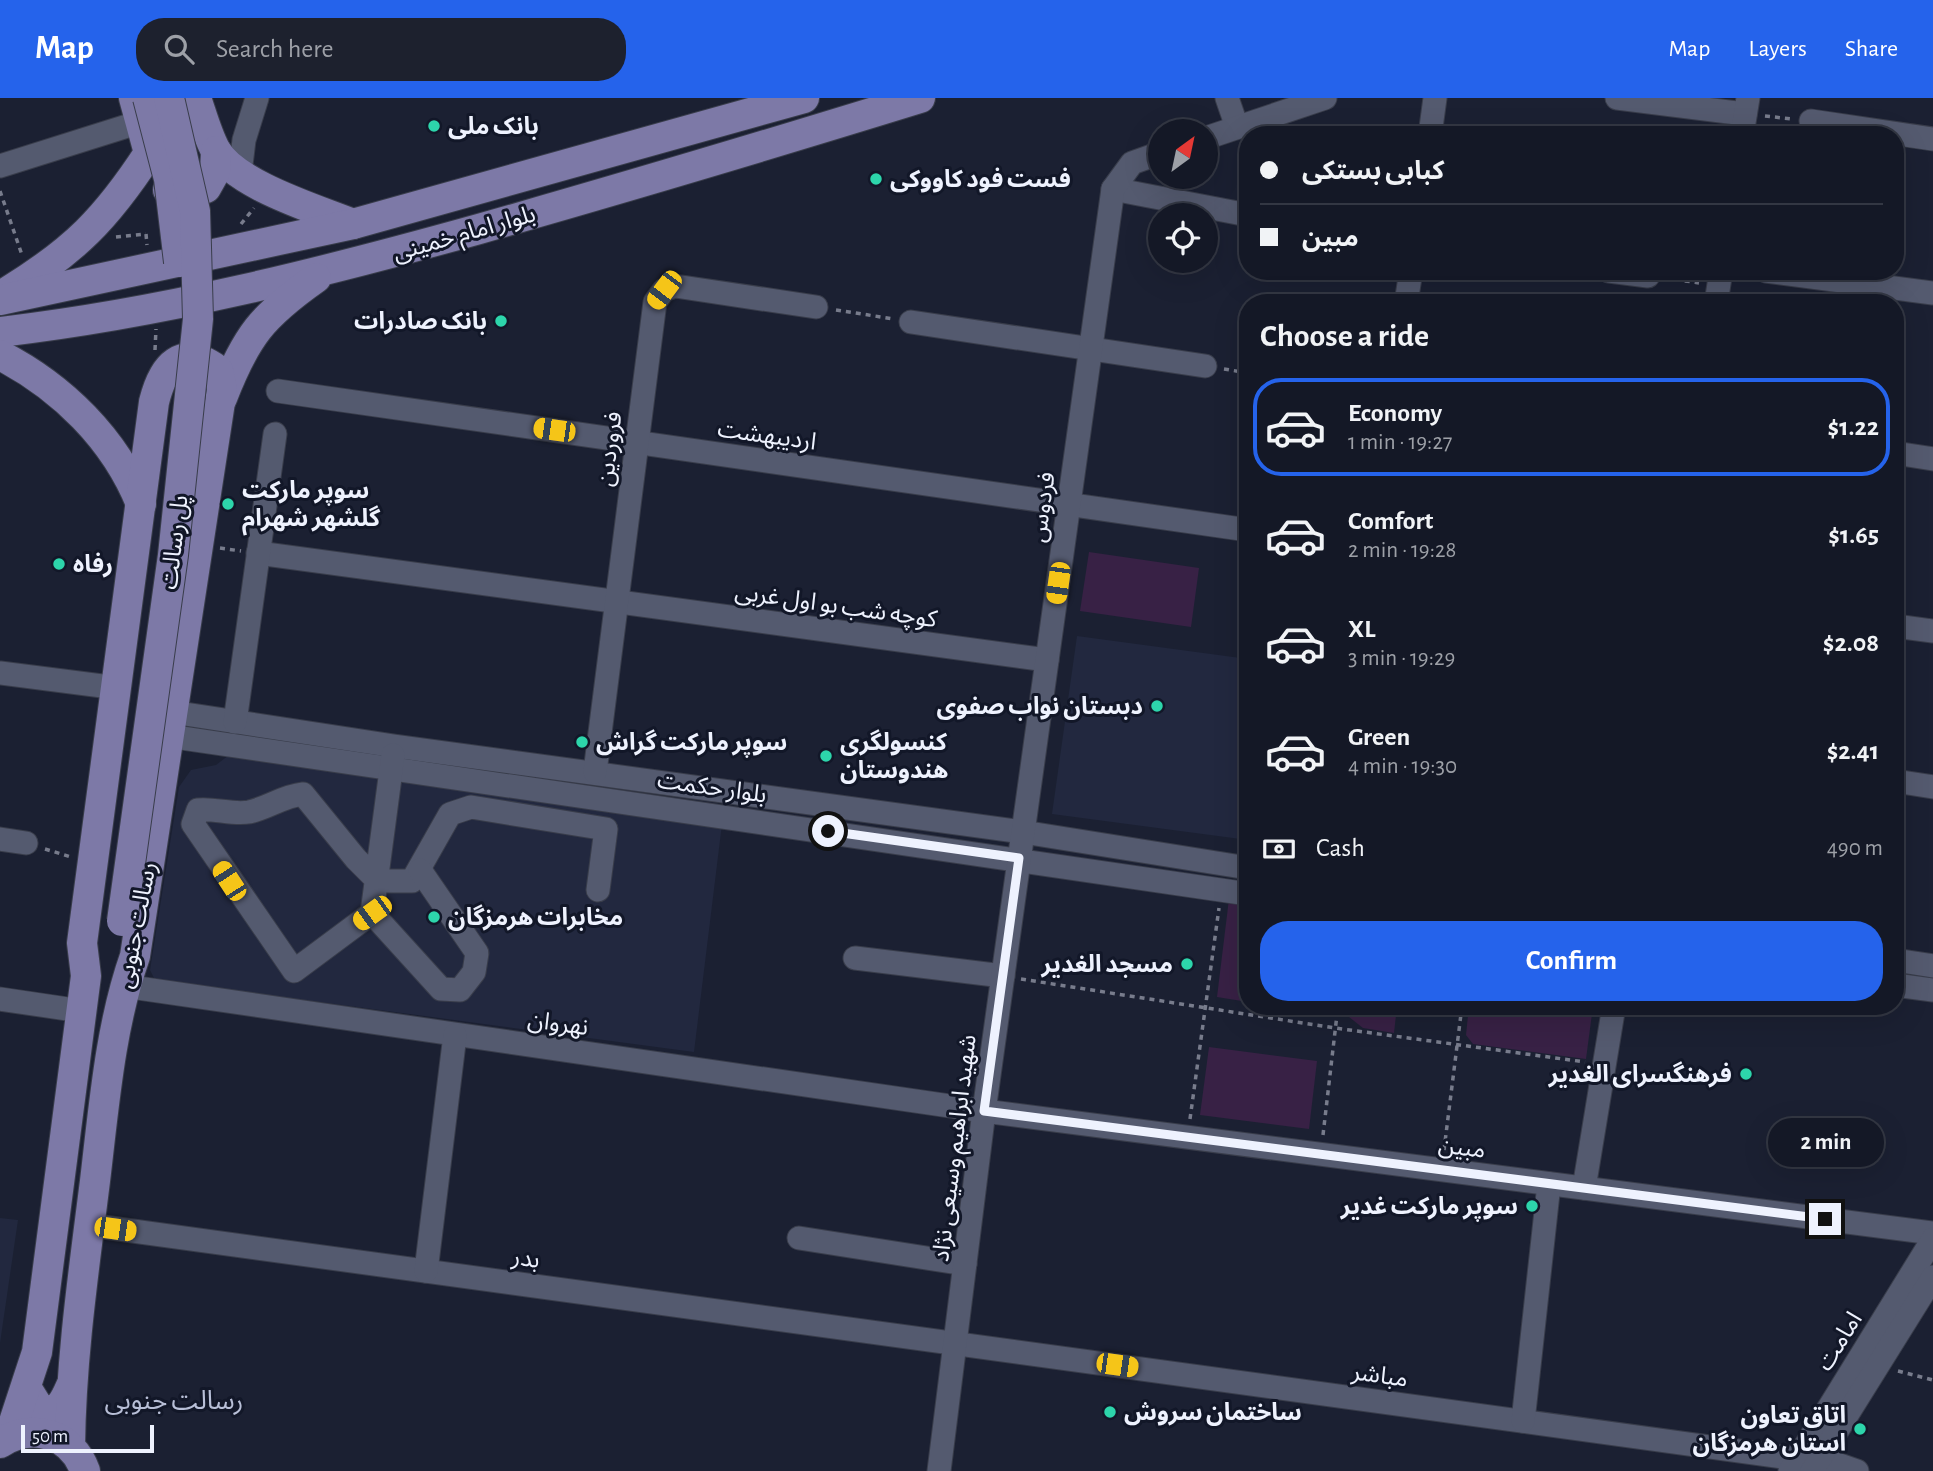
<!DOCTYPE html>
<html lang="en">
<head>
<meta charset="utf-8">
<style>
  :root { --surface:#141826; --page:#1d212e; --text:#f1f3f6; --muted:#9da0a7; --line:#333743; --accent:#2563eb }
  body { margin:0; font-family:"Alegreya Sans","Noto Sans Arabic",sans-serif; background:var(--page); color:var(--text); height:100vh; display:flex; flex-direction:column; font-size:26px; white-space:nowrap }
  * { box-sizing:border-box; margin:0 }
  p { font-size:23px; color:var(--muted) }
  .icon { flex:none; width:38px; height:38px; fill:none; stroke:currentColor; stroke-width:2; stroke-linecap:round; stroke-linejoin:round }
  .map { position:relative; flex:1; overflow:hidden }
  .sheet { position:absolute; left:1239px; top:196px; width:665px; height:721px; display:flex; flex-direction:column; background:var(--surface); border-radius:28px; box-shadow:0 7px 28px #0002,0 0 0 2px var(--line) }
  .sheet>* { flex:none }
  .guide { position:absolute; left:1239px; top:28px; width:665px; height:154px; border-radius:28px; box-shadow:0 7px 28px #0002,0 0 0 2px var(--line); display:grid; align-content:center; height:154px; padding:0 21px; background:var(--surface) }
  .needle { width:46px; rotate:33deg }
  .tools { position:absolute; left:1148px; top:21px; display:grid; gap:14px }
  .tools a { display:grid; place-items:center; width:70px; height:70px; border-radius:50%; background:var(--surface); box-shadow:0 7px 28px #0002,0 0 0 2px var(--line); font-size:35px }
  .scale { position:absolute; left:21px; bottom:18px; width:133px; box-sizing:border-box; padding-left:7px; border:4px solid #eef2fe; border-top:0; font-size:19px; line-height:24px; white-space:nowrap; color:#eef2fe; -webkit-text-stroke:5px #121728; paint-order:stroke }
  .end { position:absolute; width:32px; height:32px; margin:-16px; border:9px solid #eef2fe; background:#111; box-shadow:0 0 0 4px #111 }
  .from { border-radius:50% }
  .bubble { position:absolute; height:49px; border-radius:24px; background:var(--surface); box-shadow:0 7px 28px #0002,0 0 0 2px var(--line); font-size:23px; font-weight:600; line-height:49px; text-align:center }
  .car { position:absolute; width:21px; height:42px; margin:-21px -10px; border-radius:9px; box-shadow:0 0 5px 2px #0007; background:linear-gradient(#f5c518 24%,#345 0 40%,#f5c518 0 76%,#345 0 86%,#f5c518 0) }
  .guide b { display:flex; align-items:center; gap:24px; height:66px; font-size:26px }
  .guide b+b { border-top:2px solid var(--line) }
  .guide i { width:18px; height:18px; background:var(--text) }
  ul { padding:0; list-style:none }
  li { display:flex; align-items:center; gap:21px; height:98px; margin:0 14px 10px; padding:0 7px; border:4px solid transparent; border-radius:28px }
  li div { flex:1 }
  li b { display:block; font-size:26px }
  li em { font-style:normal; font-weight:600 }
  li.current { border-color:var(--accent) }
  li>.icon { width:63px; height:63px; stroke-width:1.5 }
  h2 { padding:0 21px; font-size:32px; line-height:84px }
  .pay { display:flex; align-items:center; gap:18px; height:77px; padding:0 21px; font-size:26px }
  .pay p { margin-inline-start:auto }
  .button { display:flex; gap:14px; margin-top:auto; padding:14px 21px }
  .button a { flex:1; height:80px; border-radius:28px; background:var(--accent); color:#fff; font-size:28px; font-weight:600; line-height:80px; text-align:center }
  header { display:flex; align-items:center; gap:42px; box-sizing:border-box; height:98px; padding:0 35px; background:var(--accent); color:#fff }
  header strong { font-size:33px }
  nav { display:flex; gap:38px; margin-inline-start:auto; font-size:24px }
  .search { width:490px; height:63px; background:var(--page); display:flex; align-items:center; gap:18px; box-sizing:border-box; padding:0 24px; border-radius:28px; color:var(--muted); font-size:26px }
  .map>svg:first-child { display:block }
</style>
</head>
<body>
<header>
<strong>Map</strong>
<div class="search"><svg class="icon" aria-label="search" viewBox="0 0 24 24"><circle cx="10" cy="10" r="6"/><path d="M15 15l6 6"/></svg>Search here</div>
<nav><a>Map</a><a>Layers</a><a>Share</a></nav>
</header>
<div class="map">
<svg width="1933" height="1373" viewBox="0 0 1933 1373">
  <rect width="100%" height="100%" fill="#1b2032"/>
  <g fill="#22283f">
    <path d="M1077,538L1248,561V742L1052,716Z"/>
    <path d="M229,657L722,726L694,954L155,882L150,872L179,689L191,672L216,667Z"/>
    <path d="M0,1120L18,1122L0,1245Z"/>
  </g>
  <g fill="#382145">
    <path d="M1089,454L1199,470L1191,529L1080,513Z"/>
    <path d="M1229,801L1248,803V904L1217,899Z"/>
    <path d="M1268,908H1326L1310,916Z"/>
    <path d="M1344,908H1397L1394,935L1363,930L1344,915Z"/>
    <path d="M1469,908H1593L1586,961L1473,946L1466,937Z"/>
    <path d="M1209,949L1317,963L1309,1031L1200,1017Z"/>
  </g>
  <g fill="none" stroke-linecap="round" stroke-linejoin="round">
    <defs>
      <g id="minor">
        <path d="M1227,0L1237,29"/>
        <path d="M1617,0L1745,16"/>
        <path d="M1811,23L1933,41"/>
        <path d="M1430,37L1435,0"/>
        <path d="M1742,37L1748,0"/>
        <path d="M1206,40L1325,0"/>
        <path d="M0,68L140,24"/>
        <path d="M240,75L244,42L257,0"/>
        <path d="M1113,91L1248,117"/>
        <path d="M1609,173L1648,178"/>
        <path d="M1766,173L1933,195"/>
        <path d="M1406,205L1411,173"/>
        <path d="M1716,205L1721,173"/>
        <path d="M911,224L1205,268"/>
        <path d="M278,293L1248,432"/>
        <path d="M1895,355L1933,361"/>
        <path d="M258,455L1047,562"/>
        <path d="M1895,528L1933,533"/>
        <path d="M0,575L118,590"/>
        <path d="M172,614L394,648L1023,734L1248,770"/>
        <path d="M235,624L275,336"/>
        <path d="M168,638L1248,796"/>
        <path d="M393,657L372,815L294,873L193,726L198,712C214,710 233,717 249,714C268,710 283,698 303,696L356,761L378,783H412L450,716L471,709L606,731L598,792"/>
        <path d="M595,674L655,204L664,192L675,188L816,209"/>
        <path d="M1895,683L1933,689"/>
        <path d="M0,741L26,745"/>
        <path d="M372,815L441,891L460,892L474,874L477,855L420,772"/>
        <path d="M855,860L1003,878"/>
        <path d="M1895,862L1933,868"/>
        <path d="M1895,887L1933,892"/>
        <path d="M124,888L984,1013L1933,1135"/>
        <path d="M0,901L81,913"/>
        <path d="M1584,1090L1614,908"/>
        <path d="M89,1127L1798,1361"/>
        <path d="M799,1140L965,1166"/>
        <path d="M426,1173L455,937"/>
        <path d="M1523,1323L1549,1086"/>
        <path d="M1820,1360L1857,1373"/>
        <path d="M939,1373L984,1013L1113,91L1132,65L1160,55"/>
        <path d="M1790,1373L1933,1141"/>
        <path d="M1812,1373L1933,1179"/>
      </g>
      <g id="major">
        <path d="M196,0C202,17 207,36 215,51C235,87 316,111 353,126"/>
        <path d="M168,92L190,96L206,90L215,74L216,53"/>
        <path d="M7,194C74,153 106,121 149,55L134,0"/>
        <path d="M0,202L353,126L804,0"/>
        <path d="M0,234C163,215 321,175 479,131C627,89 774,45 920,0"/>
        <path d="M0,257C62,289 115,341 141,406"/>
        <path d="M222,300C246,238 262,218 316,180"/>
        <path d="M27,1291L40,1312C59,1316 64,1304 71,1288"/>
        <path d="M9,1339L37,1254L86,878L82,845L154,304C163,268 181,245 218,272L222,291L135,858C110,929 104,1008 95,1083C84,1171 71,1259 70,1348"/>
        <path d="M0,1345C33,1324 72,1336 85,1373"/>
      </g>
    </defs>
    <use href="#minor" stroke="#393d4b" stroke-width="25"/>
    <use href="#major" stroke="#393d4b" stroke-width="32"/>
    <g stroke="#787c8c" stroke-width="3.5" stroke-dasharray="5 5" stroke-linecap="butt">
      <path d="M1765,18L1792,21"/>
      <path d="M0,93L22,157"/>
      <path d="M241,126L254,110"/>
      <path d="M146,136L147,147"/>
      <path d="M116,139L146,136"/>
      <path d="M1665,180L1699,185"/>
      <path d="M836,212L894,221"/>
      <path d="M155,252L156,231"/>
      <path d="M1224,271L1248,275"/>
      <path d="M220,450L241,453"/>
      <path d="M45,751L71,759"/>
      <path d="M1021,881L1335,930L1585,964"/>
      <path d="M1190,1021L1219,810"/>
      <path d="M1323,1037L1338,908"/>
      <path d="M1444,1052L1462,908"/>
      <path d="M1898,1273L1933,1282"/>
    </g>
    <use href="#minor" stroke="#545a6f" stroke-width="23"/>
    <use href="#major" stroke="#7d79a7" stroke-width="30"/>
    <defs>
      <g id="major-bridge">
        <path d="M148,0L169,81L179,164"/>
        <path d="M122,823L173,457L198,221L195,113L169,0"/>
      </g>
    </defs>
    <use href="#major-bridge" stroke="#393d4b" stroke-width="32" stroke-linecap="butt"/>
    <use href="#major-bridge" stroke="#7d79a7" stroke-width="30"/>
  </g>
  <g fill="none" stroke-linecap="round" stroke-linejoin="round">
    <path stroke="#eef2fe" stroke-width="9" d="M828,733L1019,760L984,1013L1825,1121"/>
  </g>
  <g fill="#2dd5ab" stroke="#121728" stroke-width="2.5">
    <circle cx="434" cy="28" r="7"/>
    <circle cx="876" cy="81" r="7"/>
    <circle cx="501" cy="223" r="7"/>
    <circle cx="228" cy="406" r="7"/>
    <circle cx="59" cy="466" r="7"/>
    <circle cx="1157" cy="608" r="7"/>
    <circle cx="582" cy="644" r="7"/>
    <circle cx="826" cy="658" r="7"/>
    <circle cx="434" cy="819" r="7"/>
    <circle cx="1187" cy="866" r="7"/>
    <circle cx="1746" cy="976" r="7"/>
    <circle cx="1532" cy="1108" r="7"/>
    <circle cx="1110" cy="1314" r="7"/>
    <circle cx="1860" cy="1331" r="7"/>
  </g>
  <g text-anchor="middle" stroke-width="6" stroke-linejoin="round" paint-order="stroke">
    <g font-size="24" font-weight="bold" fill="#eef2fe" stroke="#121728" text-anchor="start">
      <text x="448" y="36">بانک ملی</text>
      <text x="890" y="89">فست فود کاووکی</text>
      <text x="487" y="231" text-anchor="end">بانک صادرات</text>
      <text x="242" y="400">سوپر مارکت<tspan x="242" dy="28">گلشهر شهرام</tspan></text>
      <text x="73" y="474">رفاه</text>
      <text x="1143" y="616" text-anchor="end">دبستان نواب صفوی</text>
      <text x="596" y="652">سوپر مارکت گراش</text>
      <text x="840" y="652">کنسولگری<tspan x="840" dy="28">هندوستان</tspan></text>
      <text x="448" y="827">مخابرات هرمزگان</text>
      <text x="1173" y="874" text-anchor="end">مسجد الغدیر</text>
      <text x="1732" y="984" text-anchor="end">فرهنگسرای الغدیر</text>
      <text x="1518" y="1116" text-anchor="end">سوپر مارکت غدیر</text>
      <text x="1124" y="1322">ساختمان سروش</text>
      <text x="1846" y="1325" text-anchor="end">اتاق تعاون<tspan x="1846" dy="28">استان هرمزگان</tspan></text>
    </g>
    <g font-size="24" fill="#eef2fe" stroke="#121728">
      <text transform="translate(464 135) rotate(-16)" y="8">بلوار امام خمینی</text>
      <text transform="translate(767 337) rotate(8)" y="8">اردیبهشت</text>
      <text transform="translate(609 351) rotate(-83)" y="8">فروردین</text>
      <text transform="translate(1042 409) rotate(-82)" y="8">فردوس</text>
      <text transform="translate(174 444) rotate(-83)" y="8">پل رسالت</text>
      <text transform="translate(836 507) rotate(8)" y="8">کوچه شب بو اول غربی</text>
      <text transform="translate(712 689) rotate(8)" y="8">بلوار حکمت</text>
      <text transform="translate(136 827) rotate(-79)" y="8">رسالت جنوبی</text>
      <text transform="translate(558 925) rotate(8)" y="8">نهروان</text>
      <text transform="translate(1462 1049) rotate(7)" y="8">مبین</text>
      <text transform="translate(954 1050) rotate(-83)" y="8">شهید ابراهیم وسیعی نژاد</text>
      <text transform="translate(526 1160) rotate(8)" y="8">بدر</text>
      <text transform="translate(1839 1243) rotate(-58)" y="8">امامت</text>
      <text transform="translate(1380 1277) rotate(8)" y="8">مباشر</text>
    </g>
    <g font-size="26" fill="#b8bfd7" stroke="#121728">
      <text x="174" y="1311">رسالت جنوبی</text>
    </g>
  </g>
</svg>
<div class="tools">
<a><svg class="needle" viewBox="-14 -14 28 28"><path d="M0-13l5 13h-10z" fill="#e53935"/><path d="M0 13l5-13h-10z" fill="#9da0a7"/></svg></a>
<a><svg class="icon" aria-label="locate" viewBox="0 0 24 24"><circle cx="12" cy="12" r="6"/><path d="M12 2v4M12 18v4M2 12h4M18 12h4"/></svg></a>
</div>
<div class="scale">50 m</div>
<i class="end from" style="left:828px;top:733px"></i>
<i class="end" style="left:1825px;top:1121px"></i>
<div class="bubble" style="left:1768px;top:1020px;width:116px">2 min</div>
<i class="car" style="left:664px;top:192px;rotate:217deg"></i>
<i class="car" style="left:554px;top:332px;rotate:278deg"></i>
<i class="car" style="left:1058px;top:485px;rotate:188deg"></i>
<i class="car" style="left:229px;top:783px;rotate:327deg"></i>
<i class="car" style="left:372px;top:815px;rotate:234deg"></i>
<i class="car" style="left:115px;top:1131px;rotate:98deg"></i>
<i class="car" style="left:1117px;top:1267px;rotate:98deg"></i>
<div class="guide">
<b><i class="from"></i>کبابی بستکی</b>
<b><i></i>مبین</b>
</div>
<section class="sheet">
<h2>Choose a ride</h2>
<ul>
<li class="current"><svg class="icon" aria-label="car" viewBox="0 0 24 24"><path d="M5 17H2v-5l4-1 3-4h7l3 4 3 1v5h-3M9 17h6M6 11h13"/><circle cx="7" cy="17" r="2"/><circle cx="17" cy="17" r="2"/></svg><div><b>Economy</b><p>1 min · 19:27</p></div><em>$1.22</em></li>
<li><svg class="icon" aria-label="car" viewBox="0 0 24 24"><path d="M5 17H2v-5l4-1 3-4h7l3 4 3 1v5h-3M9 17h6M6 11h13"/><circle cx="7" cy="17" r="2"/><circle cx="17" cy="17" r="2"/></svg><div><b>Comfort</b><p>2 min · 19:28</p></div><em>$1.65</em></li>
<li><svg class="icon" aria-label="car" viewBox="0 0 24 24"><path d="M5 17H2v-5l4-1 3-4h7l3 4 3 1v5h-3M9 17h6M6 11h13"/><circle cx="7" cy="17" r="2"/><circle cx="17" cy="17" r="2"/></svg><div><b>XL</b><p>3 min · 19:29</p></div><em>$2.08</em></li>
<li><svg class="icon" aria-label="car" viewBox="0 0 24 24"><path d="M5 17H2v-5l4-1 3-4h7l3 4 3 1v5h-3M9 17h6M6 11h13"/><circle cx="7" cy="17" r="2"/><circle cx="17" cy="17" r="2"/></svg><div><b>Green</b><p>4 min · 19:30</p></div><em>$2.41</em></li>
</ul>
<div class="pay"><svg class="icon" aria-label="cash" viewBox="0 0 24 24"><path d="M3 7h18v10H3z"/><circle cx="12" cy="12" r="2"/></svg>Cash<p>490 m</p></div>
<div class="button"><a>Confirm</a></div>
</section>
</div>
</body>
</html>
